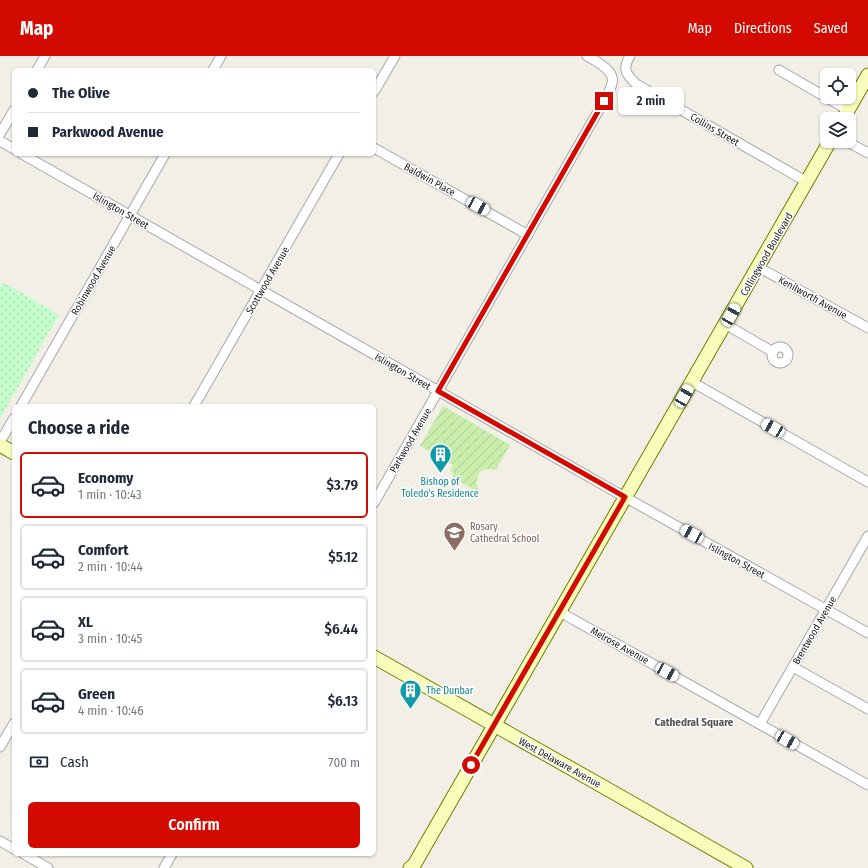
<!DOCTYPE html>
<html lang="en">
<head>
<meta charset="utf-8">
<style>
  :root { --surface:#fff; --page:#f6f6f7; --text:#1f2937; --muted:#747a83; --line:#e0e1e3; --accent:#d20a00 }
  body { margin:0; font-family:"Fira Sans Condensed",sans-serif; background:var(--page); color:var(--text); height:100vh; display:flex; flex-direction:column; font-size:15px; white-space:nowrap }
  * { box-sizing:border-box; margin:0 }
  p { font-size:13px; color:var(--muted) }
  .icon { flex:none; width:22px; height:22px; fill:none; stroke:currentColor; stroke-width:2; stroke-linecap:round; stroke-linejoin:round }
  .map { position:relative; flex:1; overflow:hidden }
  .sheet { position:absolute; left:12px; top:348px; width:364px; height:452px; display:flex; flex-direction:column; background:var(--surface); border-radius:6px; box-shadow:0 1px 3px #0004 }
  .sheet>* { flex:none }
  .guide { position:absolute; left:12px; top:12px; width:364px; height:88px; border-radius:6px; box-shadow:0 1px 3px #0004; display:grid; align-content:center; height:88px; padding:0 16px; background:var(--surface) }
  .fabs { position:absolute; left:820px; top:12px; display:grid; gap:8px }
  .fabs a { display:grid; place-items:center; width:36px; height:36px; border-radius:6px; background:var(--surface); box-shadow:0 1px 3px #0004; font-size:20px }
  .end { position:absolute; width:18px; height:18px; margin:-9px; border:5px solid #d20a00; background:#fff; box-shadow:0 0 0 2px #fff }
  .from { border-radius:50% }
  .bubble { position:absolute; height:28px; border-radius:6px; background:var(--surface); box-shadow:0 1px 3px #0004; font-size:13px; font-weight:600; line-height:28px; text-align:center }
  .car { position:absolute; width:12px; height:24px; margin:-12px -6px; border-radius:5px; box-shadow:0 0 3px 1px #0007; background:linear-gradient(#fff 24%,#345 0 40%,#fff 0 76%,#345 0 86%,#fff 0) }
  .guide b { display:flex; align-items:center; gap:14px; height:38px; font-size:15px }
  .guide b+b { border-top:1px solid var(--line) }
  .guide i { width:10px; height:10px; background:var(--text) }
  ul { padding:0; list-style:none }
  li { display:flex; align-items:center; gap:12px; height:66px; margin:0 8px 6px; padding:0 8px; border:2px solid var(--line); border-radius:6px }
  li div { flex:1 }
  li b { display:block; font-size:15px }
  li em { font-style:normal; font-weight:600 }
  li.on { border-color:var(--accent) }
  li>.icon { width:36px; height:36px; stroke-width:1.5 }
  h2 { padding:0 16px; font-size:18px; line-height:48px }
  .pay { display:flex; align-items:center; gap:10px; height:44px; padding:0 16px; font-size:15px }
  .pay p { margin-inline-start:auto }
  .action { display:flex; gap:8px; margin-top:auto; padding:8px 16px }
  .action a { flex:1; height:46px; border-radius:6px; background:var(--accent); color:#fff; font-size:16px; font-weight:600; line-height:46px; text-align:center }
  header { display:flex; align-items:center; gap:24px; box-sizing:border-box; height:56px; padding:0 20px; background:var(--accent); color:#fff }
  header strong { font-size:19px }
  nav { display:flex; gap:22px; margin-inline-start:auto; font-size:14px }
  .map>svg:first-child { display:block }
</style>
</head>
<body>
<header>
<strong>Map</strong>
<nav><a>Map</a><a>Directions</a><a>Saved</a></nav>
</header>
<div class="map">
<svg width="868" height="812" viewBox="0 0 868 812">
  <defs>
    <pattern id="park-dots" width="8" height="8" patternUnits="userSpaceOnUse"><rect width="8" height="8" fill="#c4fdcb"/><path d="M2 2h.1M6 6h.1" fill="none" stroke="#a8d9ae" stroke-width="1.8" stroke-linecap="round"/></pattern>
    <pattern id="garden-furrows" width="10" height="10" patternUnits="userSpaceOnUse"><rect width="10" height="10" fill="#c9eeab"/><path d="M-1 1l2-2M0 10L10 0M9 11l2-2" fill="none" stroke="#accc93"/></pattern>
  </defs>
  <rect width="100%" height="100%" fill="#f2efe7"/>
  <path fill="url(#park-dots)" d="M3,226L59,259L0,363V232Z"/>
  <path fill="url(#garden-furrows)" d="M443,350L510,389L496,414C478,409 474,422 479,437L452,421L454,417L450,415L453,409L420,390Z"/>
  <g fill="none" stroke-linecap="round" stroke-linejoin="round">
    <defs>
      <g id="street">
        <path d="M630,0C622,13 626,18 636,28L807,126"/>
        <path d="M37,14L45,0"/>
        <path d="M213,14L221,0"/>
        <path d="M779,14L848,54"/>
        <path d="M374,36L395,0"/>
        <path d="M0,78L14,54"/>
        <path d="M0,85L14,93"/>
        <path d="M846,85L868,97"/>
        <path d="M374,92L528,179"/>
        <path d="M22,98L614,435L868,577"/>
        <path d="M758,211L868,272"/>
        <path d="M725,268L773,296"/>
        <circle cx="780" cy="299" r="8"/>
        <path d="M692,326L868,426"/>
        <path d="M21,350L165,98"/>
        <path d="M194,350L339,98"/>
        <path d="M0,386L14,362"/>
        <path d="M374,447L604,45C607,39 611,33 612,27C616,15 596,5 587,0"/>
        <path d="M560,556L868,729"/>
        <path d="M793,611L868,653"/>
        <path d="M760,668L868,480"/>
        <path d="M0,691L14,667"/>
        <path d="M0,785L14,793"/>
        <path d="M24,798L48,812"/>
        <path d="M164,812L172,798"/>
      </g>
      <g id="secondary">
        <path d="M843,63L868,19"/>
        <path d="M0,389L14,397"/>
        <path d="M374,601L595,726L746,812"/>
        <path d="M410,812L414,809L830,85"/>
      </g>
    </defs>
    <use href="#street" stroke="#a8a8a8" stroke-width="11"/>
    <use href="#secondary" stroke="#6d8000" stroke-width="15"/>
    <use href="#street" stroke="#fff" stroke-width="9"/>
    <use href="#secondary" stroke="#f7fdba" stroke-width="13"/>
  </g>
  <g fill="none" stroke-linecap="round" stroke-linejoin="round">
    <path stroke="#d20a00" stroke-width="5" d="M471,709L625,441L438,335L604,45"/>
  </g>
  <defs>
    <symbol id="building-pin" viewBox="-11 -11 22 30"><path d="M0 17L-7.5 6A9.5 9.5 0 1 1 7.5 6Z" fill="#0f9aa8" stroke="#fff"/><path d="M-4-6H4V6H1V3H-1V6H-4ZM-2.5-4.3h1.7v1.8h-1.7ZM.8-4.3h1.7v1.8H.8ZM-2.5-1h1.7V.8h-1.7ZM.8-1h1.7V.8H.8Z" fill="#fff"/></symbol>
    <symbol id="school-pin" viewBox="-11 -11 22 30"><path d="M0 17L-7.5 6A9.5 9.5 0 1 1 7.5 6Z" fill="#8d6e63" stroke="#fff"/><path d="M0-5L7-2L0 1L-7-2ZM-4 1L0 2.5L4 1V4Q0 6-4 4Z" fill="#fff"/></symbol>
  </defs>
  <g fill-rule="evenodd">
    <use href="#building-pin" x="428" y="386" width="25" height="34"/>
    <use href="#school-pin" x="442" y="464" width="25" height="34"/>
    <use href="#building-pin" x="398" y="622" width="25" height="34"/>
  </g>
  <g text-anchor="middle" stroke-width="3" stroke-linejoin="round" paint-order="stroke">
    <g font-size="10" fill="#212121" stroke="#fff">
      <text transform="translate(715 73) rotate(30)" y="4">Collins Street</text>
      <text transform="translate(430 123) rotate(29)" y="4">Baldwin Place</text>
      <text transform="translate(121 154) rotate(30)" y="4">Islington Street</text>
      <text transform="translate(766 198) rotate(-60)" y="4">Collingwood Boulevard</text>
      <text transform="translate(93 224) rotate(-60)" y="4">Robinwood Avenue</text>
      <text transform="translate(267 224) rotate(-60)" y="4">Scottwood Avenue</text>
      <text transform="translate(813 241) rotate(29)" y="4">Kenilworth Avenue</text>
      <text transform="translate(403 315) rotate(30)" y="4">Islington Street</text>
      <text transform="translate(410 384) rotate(-60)" y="4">Parkwood Avenue</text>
      <text transform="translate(737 504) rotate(29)" y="4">Islington Street</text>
      <text transform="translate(814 574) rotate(-60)" y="4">Brentwood Avenue</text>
      <text transform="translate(620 589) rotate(29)" y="4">Melrose Avenue</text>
      <text transform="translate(560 706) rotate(29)" y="4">West Delaware Avenue</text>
    </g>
    <g font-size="10" fill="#0d838f" stroke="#fff">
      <text x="440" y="429">Bishop of<tspan x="440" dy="12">Toledo's Residence</tspan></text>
      <text x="426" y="638" text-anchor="start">The Dunbar</text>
    </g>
    <g font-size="10" fill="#785e54" stroke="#fff" text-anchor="start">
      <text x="470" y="474">Rosary<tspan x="470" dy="12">Cathedral School</tspan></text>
    </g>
    <g font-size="11" font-weight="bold" fill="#545454" stroke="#fff">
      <text x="694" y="670">Cathedral Square</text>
    </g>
  </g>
</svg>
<div class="fabs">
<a><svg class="icon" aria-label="locate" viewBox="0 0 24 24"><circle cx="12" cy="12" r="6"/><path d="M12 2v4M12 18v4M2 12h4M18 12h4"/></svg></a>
<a><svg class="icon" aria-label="layers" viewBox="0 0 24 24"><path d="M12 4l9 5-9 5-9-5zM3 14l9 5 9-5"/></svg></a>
</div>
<i class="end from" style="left:471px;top:709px"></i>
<i class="end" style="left:604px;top:45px"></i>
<div class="bubble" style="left:618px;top:31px;width:66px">2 min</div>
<i class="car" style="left:478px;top:150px;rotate:119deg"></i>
<i class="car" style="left:731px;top:259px;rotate:30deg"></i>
<i class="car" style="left:684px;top:340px;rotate:30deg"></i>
<i class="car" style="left:773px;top:372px;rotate:300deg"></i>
<i class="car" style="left:692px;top:478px;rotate:299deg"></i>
<i class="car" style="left:667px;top:616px;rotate:119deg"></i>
<i class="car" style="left:787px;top:684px;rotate:120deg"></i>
<div class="guide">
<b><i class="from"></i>The Olive</b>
<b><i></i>Parkwood Avenue</b>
</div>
<section class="sheet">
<h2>Choose a ride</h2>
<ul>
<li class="on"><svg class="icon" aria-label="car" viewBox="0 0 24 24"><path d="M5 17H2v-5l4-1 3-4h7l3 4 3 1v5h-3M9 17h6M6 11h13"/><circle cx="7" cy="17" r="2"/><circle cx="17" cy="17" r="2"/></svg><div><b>Economy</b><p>1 min · 10:43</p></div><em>$3.79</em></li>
<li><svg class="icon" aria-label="car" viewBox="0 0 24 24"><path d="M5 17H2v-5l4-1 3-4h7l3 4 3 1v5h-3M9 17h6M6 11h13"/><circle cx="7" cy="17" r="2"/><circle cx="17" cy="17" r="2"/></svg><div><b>Comfort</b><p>2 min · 10:44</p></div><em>$5.12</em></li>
<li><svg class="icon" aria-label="car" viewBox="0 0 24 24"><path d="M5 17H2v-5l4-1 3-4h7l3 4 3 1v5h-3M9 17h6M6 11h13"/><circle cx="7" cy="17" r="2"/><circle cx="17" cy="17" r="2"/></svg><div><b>XL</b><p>3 min · 10:45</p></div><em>$6.44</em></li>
<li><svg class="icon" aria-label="car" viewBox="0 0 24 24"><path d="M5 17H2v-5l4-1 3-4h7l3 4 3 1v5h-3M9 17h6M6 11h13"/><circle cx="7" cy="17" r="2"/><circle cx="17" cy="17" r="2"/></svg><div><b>Green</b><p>4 min · 10:46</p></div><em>$6.13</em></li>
</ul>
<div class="pay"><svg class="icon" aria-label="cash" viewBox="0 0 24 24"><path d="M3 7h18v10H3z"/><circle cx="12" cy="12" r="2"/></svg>Cash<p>700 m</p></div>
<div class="action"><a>Confirm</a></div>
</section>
</div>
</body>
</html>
